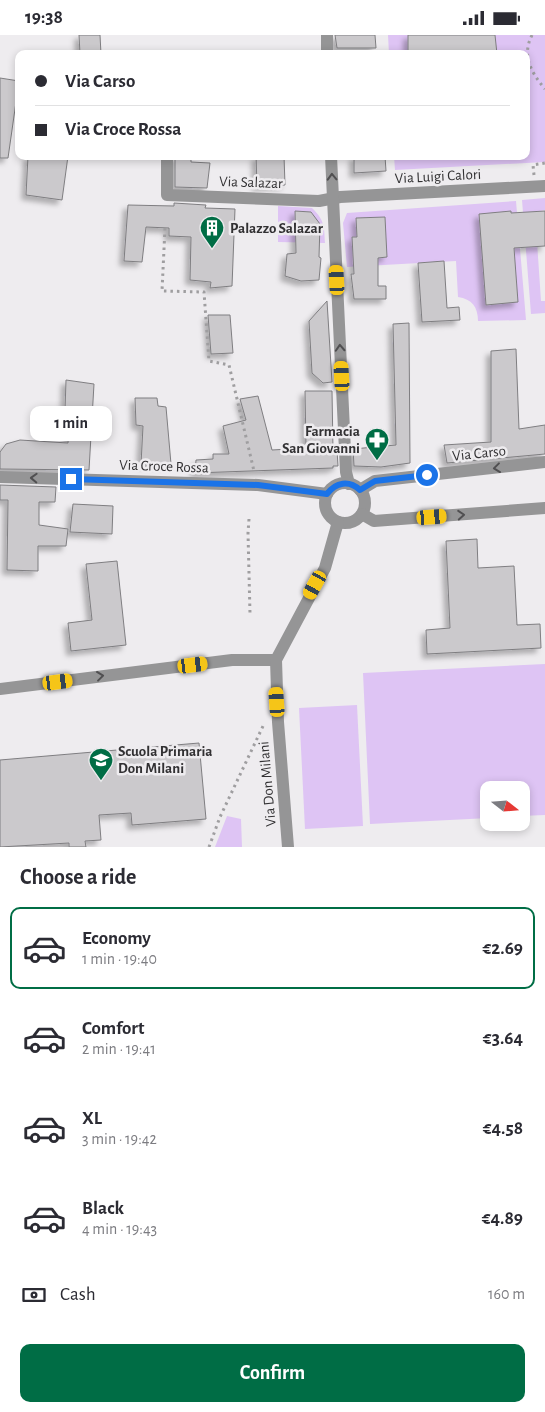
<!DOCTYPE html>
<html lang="en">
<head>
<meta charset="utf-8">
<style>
  :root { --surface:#fff; --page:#f2f2f3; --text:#2b2b33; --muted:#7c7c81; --line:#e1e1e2; --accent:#006d45 }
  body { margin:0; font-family:"Alegreya Sans",sans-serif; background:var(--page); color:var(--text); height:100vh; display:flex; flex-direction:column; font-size:19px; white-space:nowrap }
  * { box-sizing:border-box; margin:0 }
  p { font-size:16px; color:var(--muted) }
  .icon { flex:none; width:28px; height:28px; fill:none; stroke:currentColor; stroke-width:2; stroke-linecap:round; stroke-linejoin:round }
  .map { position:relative; height:812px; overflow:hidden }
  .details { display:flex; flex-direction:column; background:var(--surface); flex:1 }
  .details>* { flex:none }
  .banner { position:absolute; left:15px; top:15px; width:515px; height:110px; border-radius:10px; box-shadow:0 2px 8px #0003; display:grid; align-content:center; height:110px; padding:0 20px; background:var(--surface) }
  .needle { width:32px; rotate:107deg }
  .buttons { position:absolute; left:480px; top:746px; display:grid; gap:10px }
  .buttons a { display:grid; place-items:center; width:50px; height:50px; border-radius:10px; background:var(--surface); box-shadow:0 2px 8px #0003; font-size:25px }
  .end { position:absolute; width:22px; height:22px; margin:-11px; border:6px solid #1a73e8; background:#fff; box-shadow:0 0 0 2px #fff }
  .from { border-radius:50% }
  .bubble { position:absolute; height:35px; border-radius:10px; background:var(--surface); box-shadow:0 2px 8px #0003; font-size:16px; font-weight:700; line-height:35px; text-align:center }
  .car { position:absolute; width:15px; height:30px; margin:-15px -8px; border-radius:6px; box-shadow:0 0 4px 1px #0007; background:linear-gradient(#f5c518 24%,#345 0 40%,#f5c518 0 76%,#345 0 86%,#f5c518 0) }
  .banner b { display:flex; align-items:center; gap:18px; height:48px; font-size:19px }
  .banner b+b { border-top:1px solid var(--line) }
  .banner i { width:12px; height:12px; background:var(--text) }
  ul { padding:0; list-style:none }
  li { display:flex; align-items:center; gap:15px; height:82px; margin:0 10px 8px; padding:0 10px; border:2px solid transparent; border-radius:10px }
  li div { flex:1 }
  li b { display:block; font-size:19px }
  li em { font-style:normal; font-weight:700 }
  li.current { border-color:var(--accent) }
  li>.icon { width:45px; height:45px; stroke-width:1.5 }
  h2 { padding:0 20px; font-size:22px; line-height:60px }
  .pay { display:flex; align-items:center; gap:12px; height:55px; padding:0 20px; font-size:19px }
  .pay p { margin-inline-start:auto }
  .button { display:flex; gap:10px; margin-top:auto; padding:10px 20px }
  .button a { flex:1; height:58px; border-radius:10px; background:var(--accent); color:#fff; font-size:20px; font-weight:700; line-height:58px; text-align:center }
  .status { display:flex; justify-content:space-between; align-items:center; height:35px; padding:0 25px; background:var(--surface); direction:ltr }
  .status svg { height:14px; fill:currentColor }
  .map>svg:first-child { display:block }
</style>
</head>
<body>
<div class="status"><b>19:38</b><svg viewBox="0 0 49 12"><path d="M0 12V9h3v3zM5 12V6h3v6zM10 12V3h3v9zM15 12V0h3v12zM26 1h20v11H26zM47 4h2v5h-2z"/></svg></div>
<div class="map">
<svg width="545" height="812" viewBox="0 0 545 812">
  <defs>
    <filter id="shadow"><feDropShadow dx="-4.5" dy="4.5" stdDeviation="2.5" flood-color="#0004"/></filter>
  </defs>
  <rect width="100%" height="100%" fill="#eeecef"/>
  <g fill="#dec4f4">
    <path d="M388,0H545V127L395,135L394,121H526V19H389Z"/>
    <path d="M545,163V175L535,177L541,266H545V278L531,279L522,165Z"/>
    <path d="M516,166L526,285L478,286C478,272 472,264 458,262L456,226L347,232L343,188L347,178Z"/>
    <path d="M278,171L312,173C325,186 324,191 325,208L278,207Z"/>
    <path d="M545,629V780L521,781V755H489V783L370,789L363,638Z"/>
    <path d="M357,670L363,791L305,794L299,673Z"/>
    <path d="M227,781L241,784L242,812H215Z"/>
  </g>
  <g fill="#cbc9cc" stroke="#7f7e81" filter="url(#shadow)">
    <path d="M79,0H100L101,19H80Z"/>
    <path d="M335,0H375L376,13H337Z"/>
    <path d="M408,0H495L497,19H408Z"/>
    <path d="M0,43L19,46L8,123H0Z"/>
    <path d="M28,121H68L62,165L26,160Z"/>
    <path d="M175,121H191V127L210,128L207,153L175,152Z"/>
    <path d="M256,121H284L285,150L257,151Z"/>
    <path d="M354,121H385L386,136L354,138Z"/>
    <path d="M174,168L206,170L205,173L235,174L232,251L210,253L211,247L190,245L191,202L169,201V193L146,192L142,227L124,226L128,170L174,171Z"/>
    <path d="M295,176L311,177L320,189L319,222L321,223L319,245L301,246L285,241L287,219L296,218Z"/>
    <path d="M511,176V178L545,176V211L514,213L518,267L486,270L479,179Z"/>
    <path d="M385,182L387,222L378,223V251H386V264H354L351,239H354L352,202H357L356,183Z"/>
    <path d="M444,226L447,273L459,272L460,285L422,287L418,228Z"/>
    <path d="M327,266L332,347L323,348L312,338L309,286Z"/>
    <path d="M208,280H230L233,318L211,319Z"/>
    <path d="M409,288L410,428L381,432L354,431L353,414L396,410L393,289Z"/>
    <path d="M516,314L519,394L545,390V419L447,428L444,410L491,407V316Z"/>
    <path d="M66,345L94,349L89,435L0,434V417L6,409L20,405L68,408L69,377L65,375Z"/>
    <path d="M305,356H332L333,415H337L338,431H333V433L195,438L196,425L213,424V419H229L223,391L246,385L240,364L258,361L272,415L306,413Z"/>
    <path d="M135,363H157L158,371L166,372L171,429H141L143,391L136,390Z"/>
    <path d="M0,450L56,452L55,467H39V490L68,494L66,511H38V536L7,535L8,465H0Z"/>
    <path d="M73,469L113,471L112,499L70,497Z"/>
    <path d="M477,504L478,533L514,531L517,590L540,589L541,613L427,619L426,595L450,593L446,506Z"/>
    <path d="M117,526L126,610L71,616L68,588L92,585L86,529Z"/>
    <path d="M199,708L206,784L132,790L131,778L99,780L101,805L85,806L86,812H69V808L0,812V725Z"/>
  </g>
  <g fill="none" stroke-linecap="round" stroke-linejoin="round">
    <g stroke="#9f9ea0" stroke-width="3" stroke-dasharray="2.5 4" stroke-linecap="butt">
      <path d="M532,0C521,22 532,38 545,54"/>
      <path d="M534,140L533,130L545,128"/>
      <path d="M165,193L162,256L204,257L209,326L229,330L254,436"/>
      <path d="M249,484L248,498L250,579"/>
      <path d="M209,812L220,782L264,689"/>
    </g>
    <g stroke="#959596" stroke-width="12">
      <path d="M327,0V19"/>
      <path d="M167,121V160L319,166L340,162L545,151"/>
      <path d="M331,121L346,437L349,449"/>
      <path d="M0,442L258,450L327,459"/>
      <circle cx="345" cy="468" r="20"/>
      <path d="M360,455L375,446L545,427"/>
      <path d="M362,479L374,486L545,473"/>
      <path d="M0,654L232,625H276"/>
      <path d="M288,812L278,687L276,625L325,533L338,487"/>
    </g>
  </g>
  <defs><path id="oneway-chevron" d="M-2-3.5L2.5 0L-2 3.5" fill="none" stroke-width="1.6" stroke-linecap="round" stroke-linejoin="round" transform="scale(1.25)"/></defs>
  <g stroke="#504f51">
    <use href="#oneway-chevron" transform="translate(332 142) rotate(-92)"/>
    <use href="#oneway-chevron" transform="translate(340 313) rotate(-93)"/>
    <use href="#oneway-chevron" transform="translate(497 433) rotate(173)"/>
    <use href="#oneway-chevron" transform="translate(34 443) rotate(-178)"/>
    <use href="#oneway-chevron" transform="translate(461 480) rotate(-4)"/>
    <use href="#oneway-chevron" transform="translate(100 641) rotate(-7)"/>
  </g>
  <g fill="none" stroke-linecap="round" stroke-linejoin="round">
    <path stroke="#1a73e8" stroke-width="6" d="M71,444L258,450L327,459C336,447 349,445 360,455L375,446L427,440"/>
  </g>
  <defs>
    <symbol id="building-pin" viewBox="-11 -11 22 30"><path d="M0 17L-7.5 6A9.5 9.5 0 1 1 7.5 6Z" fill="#006d45" stroke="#eeecef"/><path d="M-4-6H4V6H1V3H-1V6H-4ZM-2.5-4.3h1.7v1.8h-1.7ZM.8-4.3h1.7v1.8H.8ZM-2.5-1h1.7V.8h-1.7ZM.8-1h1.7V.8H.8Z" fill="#fff"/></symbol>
    <symbol id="pharmacy-pin" viewBox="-11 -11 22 30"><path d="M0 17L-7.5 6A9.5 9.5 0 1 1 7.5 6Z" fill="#006d45" stroke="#eeecef"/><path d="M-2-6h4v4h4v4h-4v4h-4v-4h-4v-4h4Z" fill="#fff"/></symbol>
    <symbol id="school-pin" viewBox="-11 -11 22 30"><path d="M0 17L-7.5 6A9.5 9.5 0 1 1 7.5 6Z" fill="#006d45" stroke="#eeecef"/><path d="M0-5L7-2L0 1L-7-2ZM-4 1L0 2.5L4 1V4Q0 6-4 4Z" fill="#fff"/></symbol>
  </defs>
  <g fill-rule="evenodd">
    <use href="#building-pin" x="198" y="179" width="28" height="38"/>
    <use href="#pharmacy-pin" x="363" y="391" width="28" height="38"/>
    <use href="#school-pin" x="87" y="711" width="28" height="38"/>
  </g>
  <g text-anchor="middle" stroke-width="5" stroke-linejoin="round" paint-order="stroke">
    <g font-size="15" fill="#323133" stroke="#eeecef">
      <text transform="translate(438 141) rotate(-3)" y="5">Via Luigi Calori</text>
      <text transform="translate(251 147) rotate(2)" y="5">Via Salazar</text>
      <text transform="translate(479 418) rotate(-6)" y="5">Via Carso</text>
      <text transform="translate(164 431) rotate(2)" y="5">Via Croce Rossa</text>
      <text transform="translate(267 749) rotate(-95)" y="5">Via Don Milani</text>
    </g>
    <g font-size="15" font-weight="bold" fill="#323133" stroke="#eeecef" text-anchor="start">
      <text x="230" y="198">Palazzo Salazar</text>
      <text x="360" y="401" text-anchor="end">Farmacia<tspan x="360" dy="17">San Giovanni</tspan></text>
      <text x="118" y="721">Scuola Primaria<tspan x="118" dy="17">Don Milani</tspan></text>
    </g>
  </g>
</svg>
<div class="buttons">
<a><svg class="needle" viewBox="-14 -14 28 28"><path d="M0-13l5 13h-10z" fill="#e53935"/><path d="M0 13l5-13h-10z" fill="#7c7c81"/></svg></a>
</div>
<i class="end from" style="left:427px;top:440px"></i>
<i class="end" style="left:71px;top:444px"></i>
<div class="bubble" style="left:30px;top:371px;width:82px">1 min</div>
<i class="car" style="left:337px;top:245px;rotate:357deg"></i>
<i class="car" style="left:342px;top:341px;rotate:357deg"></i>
<i class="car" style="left:432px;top:482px;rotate:86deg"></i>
<i class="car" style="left:315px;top:550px;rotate:209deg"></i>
<i class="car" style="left:193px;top:630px;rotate:83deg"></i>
<i class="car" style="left:58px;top:647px;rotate:83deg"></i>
<i class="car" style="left:277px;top:667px;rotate:356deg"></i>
<div class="banner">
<b><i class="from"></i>Via Carso</b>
<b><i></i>Via Croce Rossa</b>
</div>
</div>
<section class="details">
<h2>Choose a ride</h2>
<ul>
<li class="current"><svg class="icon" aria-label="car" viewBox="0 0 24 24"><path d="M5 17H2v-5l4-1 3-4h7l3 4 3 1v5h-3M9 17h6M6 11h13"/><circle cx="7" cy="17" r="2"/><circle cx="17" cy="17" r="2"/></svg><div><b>Economy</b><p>1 min · 19:40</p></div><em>€2.69</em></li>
<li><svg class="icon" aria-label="car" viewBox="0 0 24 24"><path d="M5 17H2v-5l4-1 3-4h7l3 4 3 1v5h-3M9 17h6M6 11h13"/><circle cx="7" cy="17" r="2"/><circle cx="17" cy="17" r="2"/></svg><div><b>Comfort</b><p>2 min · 19:41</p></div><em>€3.64</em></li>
<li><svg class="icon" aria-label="car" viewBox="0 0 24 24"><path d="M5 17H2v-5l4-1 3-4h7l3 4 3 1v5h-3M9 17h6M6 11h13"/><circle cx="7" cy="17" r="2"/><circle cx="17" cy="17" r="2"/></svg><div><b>XL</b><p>3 min · 19:42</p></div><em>€4.58</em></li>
<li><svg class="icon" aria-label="car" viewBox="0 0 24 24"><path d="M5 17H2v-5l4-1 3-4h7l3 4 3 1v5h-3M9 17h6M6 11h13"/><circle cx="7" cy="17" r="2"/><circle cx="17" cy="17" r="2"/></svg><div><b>Black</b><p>4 min · 19:43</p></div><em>€4.89</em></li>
</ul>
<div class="pay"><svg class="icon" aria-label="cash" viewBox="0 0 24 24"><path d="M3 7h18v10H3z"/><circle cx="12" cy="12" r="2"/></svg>Cash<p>160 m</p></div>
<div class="button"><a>Confirm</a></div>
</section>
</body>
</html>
